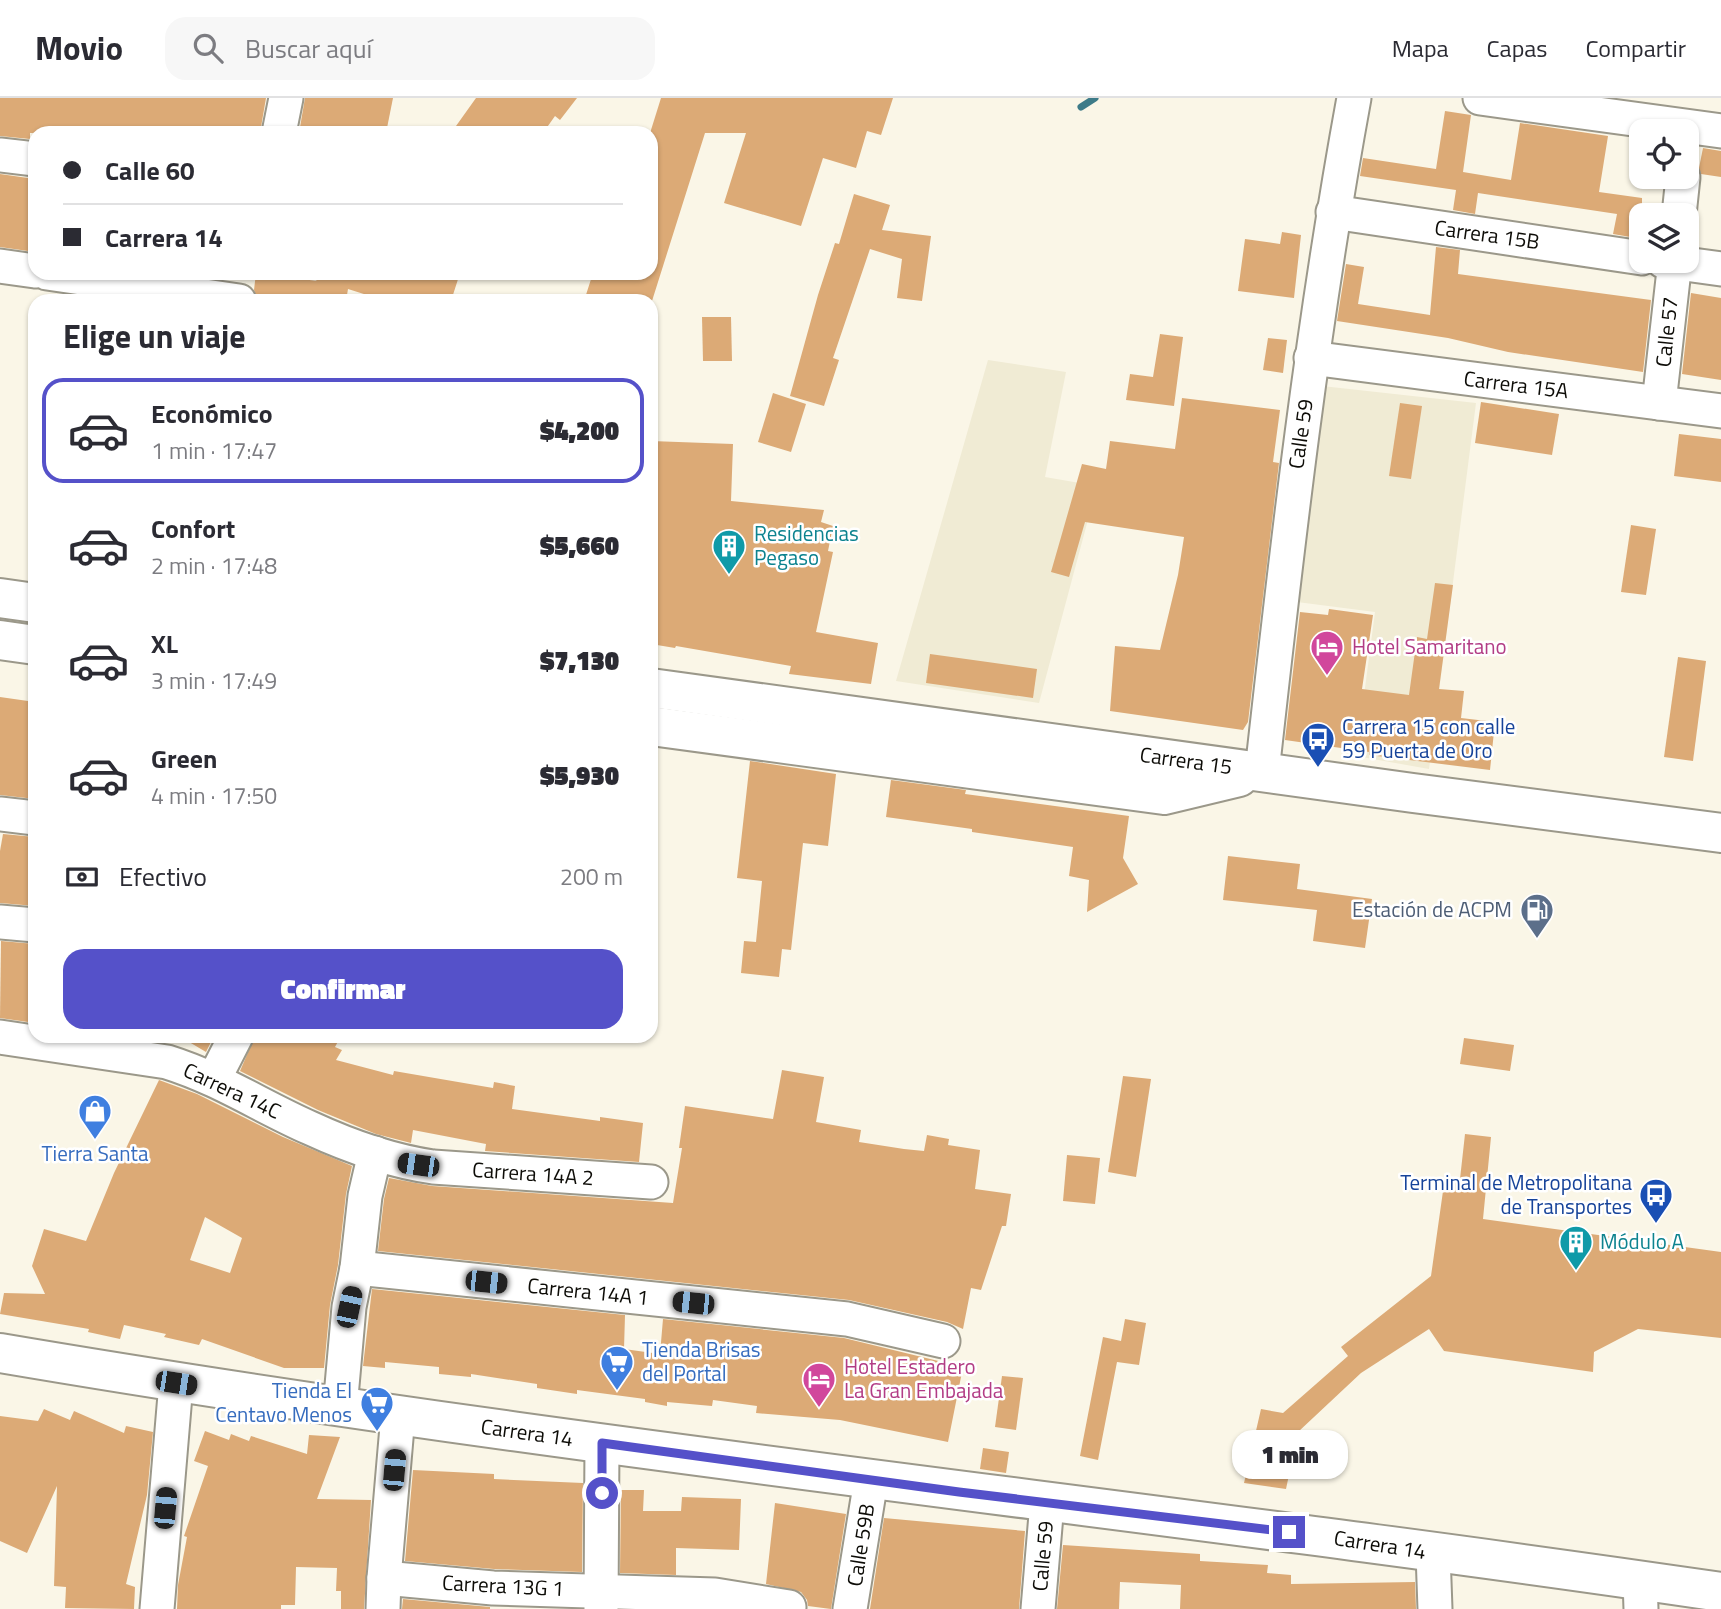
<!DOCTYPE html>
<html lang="es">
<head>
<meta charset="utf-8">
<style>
  :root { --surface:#fff; --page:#f7f7f7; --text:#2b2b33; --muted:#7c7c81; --line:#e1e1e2; --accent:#5551c9 }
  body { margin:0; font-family:"Titillium Web",sans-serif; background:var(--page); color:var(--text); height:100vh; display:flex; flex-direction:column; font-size:26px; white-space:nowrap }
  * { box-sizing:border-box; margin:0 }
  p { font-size:23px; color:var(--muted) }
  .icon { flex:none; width:38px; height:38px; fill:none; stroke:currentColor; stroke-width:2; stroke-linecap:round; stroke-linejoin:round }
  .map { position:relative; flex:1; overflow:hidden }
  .side { position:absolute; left:28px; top:196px; width:630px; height:749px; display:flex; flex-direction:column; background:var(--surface); border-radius:21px; box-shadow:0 2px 5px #0004 }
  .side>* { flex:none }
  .hud { position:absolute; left:28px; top:28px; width:630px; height:154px; border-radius:21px; box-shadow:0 2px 5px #0004; display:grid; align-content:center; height:154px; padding:0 35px; background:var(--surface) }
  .fabs { position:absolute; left:1629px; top:21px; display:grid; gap:14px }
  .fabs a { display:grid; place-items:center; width:70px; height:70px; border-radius:14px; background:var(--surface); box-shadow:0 2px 5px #0004; font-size:35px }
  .end { position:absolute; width:32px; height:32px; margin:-16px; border:9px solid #5551c9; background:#fff; box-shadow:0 0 0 4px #fff }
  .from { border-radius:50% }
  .bubble { position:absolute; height:49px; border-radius:21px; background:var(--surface); box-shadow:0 2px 5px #0004; font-size:23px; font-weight:800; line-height:49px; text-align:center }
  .car { position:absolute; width:21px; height:42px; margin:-21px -10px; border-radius:9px; box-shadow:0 0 5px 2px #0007; background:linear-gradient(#222 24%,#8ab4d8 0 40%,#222 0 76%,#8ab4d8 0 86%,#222 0) }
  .hud b { display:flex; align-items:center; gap:24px; height:66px; font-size:26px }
  .hud b+b { border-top:2px solid var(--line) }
  .hud i { width:18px; height:18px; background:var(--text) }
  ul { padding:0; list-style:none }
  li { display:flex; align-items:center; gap:21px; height:105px; margin:0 14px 10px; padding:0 21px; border:4px solid transparent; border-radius:21px }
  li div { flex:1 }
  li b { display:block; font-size:26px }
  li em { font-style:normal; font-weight:800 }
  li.on { border-color:var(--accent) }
  li>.icon { width:63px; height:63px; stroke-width:1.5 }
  h2 { padding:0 35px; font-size:32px; line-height:84px }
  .pay { display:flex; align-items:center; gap:18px; height:77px; padding:0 35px; font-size:26px }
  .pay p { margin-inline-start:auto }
  .action { display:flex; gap:14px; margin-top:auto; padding:14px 35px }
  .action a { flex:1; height:80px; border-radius:21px; background:var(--accent); color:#fff; font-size:28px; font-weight:800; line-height:80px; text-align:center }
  header { display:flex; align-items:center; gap:42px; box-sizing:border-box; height:98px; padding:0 35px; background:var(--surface); border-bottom:2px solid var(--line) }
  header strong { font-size:33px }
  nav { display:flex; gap:38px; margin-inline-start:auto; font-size:24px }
  .search { width:490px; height:63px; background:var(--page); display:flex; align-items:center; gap:18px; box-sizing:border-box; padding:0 24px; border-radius:21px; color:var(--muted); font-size:26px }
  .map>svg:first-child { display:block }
</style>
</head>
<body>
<header>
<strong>Movio</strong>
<div class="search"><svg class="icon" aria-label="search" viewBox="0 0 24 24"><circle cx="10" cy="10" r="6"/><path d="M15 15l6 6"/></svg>Buscar aquí</div>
<nav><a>Mapa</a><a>Capas</a><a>Compartir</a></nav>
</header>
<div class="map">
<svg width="1721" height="1511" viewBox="0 0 1721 1511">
  <rect width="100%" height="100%" fill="#faf6e7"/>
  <g fill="#f0ebd4">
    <path d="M988,262L1066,274L1045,379L1097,388L1039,605L896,583Z"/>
    <path d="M1322,288L1476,305L1429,671L1356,658L1375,514L1297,504Z"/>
  </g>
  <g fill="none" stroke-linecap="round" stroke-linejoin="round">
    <path stroke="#3d7b88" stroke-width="7" d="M1081,9L1095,0"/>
  </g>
  <g fill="#dcaa76" fill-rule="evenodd">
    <path d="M0,0H266L260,35H236L206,30V35H30V41L0,38Z"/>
    <path d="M305,0H393L386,35H299Z"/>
    <path d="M476,0H577L560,22L555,18L543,35H451Z"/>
    <path d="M661,0H893L881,37L867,33L856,70L823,60L801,128L724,105L746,35H705L652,203H584L593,175H651V32Z"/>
    <path d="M1445,13L1471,17L1463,74L1511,82L1520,25L1608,38L1599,94L1642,100V119L1636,140L1613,136L1617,116L1478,95L1475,116L1453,112L1456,92L1360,78L1363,60L1436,71Z"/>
    <path d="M1703,50L1721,53V79L1701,76L1699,70Z"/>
    <path d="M0,76L35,81V154L0,149Z"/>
    <path d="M854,96L890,107L882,132L931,138L922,203L897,200L902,161L870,151L833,260L839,262L824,308L790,298L818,197L835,145L839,146Z"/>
    <path d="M1282,134L1301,137L1294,200L1238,193L1245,141L1280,146Z"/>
    <path d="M1436,149L1460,152L1458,176L1651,202L1643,274L1508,254L1448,240L1337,223L1346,166L1364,169L1358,206L1430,217Z"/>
    <path d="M256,175L317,183L311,179V175H460L451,203H421L404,198L402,203H386L348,191L346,203H258L254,192Z"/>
    <path d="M1691,195L1721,200V282L1682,276Z"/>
    <path d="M702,219H731L732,263H703Z"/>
    <path d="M1160,236L1183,239L1174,308L1126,302L1130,276L1153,279Z"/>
    <path d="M1268,240L1287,242L1283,275L1263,272Z"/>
    <path d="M773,295L806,306L791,354L758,344Z"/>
    <path d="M1182,300L1280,312L1273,364L1279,365L1248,624L1243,632L1110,613L1115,548L1160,552L1178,477L1184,439L1085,424L1069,479L1051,474L1082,366L1106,371L1110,343L1175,351Z"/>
    <path d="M1481,304L1559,316L1552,357L1475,345Z"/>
    <path d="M1400,305L1422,308L1411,381L1389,378Z"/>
    <path d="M1679,336L1721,341V384L1674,378Z"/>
    <path d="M651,343L733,346L731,403L824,412L821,424L833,428L828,453L833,454L816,534L878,545L871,586L789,576L791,568L676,548L675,550L651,546Z"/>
    <path d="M1631,427L1656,431L1646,497L1621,494Z"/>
    <path d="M1435,485L1453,487L1439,591L1464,593L1461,620L1495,624L1490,672L1369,657V654L1285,642L1300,514L1328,517L1329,511L1373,517L1362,591L1409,597L1417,539L1427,541Z"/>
    <path d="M930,556L1037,571L1033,600L926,585Z"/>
    <path d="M1678,559L1706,563L1693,663L1664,659Z"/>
    <path d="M0,599L35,604V701L0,697Z"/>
    <path d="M750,663L836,676L828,748L803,745L791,852L782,851L779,879L741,875L744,843L756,844L762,783L737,780Z"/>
    <path d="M891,682L966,692L965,696L1129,718L1123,760L1138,786L1087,814L1089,782L1069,778L1073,749L972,734V731L886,719Z"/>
    <path d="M3,736L35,739V808L0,805V753Z"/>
    <path d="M1228,758L1300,766L1297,791L1372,801L1365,850L1313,843L1317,812L1223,802Z"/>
    <path d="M1,843L35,846V925L0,920Z"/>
    <path d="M179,938H214L206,954Z"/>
    <path d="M255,938H341L335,949L342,952L336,962L393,977L394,973L493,990L494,984L515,988L512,1011L600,1023V1019L643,1025L639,1064L485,1053L486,1046L413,1032L411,1045L376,1036L318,1012L240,973Z"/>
    <path d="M1464,940L1514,947L1510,973L1460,966Z"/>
    <path d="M782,972L824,979L816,1024L861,1032L859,1044L904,1051L924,1053L927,1037L949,1041L948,1047L980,1052L975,1091L1011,1096L1006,1128H1002L981,1192L971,1190L963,1231L947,1224L849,1202L378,1153L384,1101L389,1080L432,1088L673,1105L682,1050H679L685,1008L773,1021Z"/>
    <path d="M1123,978L1151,981L1136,1079L1108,1074Z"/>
    <path d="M159,982L197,996L283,1039L352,1068L346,1096L338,1167L330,1207L324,1270H284L202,1241L199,1247L164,1239L166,1236L124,1227L120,1241L88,1234L89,1231L0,1216L4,1195L45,1196L32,1168L44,1131L86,1143L114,1075ZM205,1119L242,1140L230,1175L190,1162Z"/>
    <path d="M1465,1036L1491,1039L1483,1121L1721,1154V1240L1638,1231L1594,1254L1593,1274L1444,1253L1429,1231L1361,1275L1298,1334L1286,1391L1244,1385L1261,1311L1283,1315L1348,1258L1341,1249L1431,1178L1445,1079L1460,1081Z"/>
    <path d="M1067,1057L1100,1060L1095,1106L1063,1103Z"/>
    <path d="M372,1191L625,1217L624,1251L660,1256L663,1221L844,1240L963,1269L948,1344L840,1322L756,1315L757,1308L713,1302L712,1308L667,1304V1308L645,1304V1301L577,1292V1296L537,1290V1286L471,1276V1279L439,1276V1269L385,1264V1270L363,1268Z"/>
    <path d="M1125,1221L1146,1225L1139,1267L1117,1264L1098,1362L1080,1358L1103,1239L1121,1243Z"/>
    <path d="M1002,1278L1023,1280L1016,1332L995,1329Z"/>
    <path d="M44,1311L70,1322L74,1313L124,1335L126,1328L153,1334L147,1397L126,1486L135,1489L134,1511L65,1510L66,1489L54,1488L57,1388L27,1455L0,1443V1318L38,1323Z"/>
    <path d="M205,1333L229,1342L231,1336L249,1343L251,1338L307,1356L309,1337L340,1339L317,1401L371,1402L364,1511H341V1493H336L337,1470L296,1469L295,1507H281V1511H177L178,1487L187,1439L184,1438L208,1368L194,1363Z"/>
    <path d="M983,1350L1009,1354L1006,1375L980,1371Z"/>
    <path d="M413,1372L494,1376V1381L583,1385L582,1474L494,1471L405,1463Z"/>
    <path d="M621,1392H644L643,1413H681L682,1399L741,1401L739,1452L676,1450V1477L620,1475Z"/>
    <path d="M775,1405L846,1416L831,1511L808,1508L807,1502L801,1494L766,1486Z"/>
    <path d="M884,1420L1025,1433L1019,1511H870Z"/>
    <path d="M1063,1447L1200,1456V1463L1268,1467L1267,1475L1291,1477V1486L1415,1484L1416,1511H1180L1181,1487L1120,1484L1119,1511H1057Z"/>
    <path d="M403,1501L490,1509V1511H402Z"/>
  </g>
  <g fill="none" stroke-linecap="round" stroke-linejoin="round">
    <defs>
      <g id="minor">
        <path d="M1480,0L1721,33"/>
        <path d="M279,35L286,0"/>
        <path d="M0,57L35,61"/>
        <path d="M1333,114L1642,160"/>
        <path d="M1679,117L1683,79"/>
        <path d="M1663,163L1721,171"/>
        <path d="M0,168L35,173"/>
        <path d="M47,175L239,203"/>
        <path d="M1311,260L1721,313"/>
        <path d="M1659,305L1675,163"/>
        <path d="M1262,674C1287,448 1313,223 1354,0"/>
        <path d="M0,716L35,720"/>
        <path d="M0,824L35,827"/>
        <path d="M0,939L167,964C221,981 260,1008 310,1030C349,1048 391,1063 433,1069L651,1084"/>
        <path d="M214,981L236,938"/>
        <path d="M357,1170L847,1221L943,1243"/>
        <path d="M340,1310L349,1209L357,1170L365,1098L375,1055"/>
        <path d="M1433,1455L1435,1511"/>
        <path d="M384,1480L493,1490L715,1497L789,1509"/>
        <path d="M1640,1482L1641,1511"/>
        <path d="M157,1511L176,1285"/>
        <path d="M383,1511L384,1480L398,1317"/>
        <path d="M601,1511L602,1345"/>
        <path d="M850,1511L871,1382"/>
        <path d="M1038,1511L1047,1405"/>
      </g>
      <g id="major">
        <path d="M0,500L35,505"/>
        <path d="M0,542L35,547"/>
        <path d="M651,590L1413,695L1721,735"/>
        <path d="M651,628L1164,697L1239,679"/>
        <path d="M0,1255C571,1352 1148,1410 1721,1494"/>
      </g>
    </defs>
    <use href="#minor" stroke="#9b988a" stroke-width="37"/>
    <use href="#major" stroke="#9b988a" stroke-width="42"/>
    <use href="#minor" stroke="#fff" stroke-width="33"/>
    <use href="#major" stroke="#fff" stroke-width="38"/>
  </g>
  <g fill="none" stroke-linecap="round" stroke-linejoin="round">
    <path stroke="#5551c9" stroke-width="9" d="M602,1395V1345L959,1394L1289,1434"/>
  </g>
  <defs>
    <symbol id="building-pin" viewBox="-11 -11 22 30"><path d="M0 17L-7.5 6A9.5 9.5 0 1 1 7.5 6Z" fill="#0f9aa8" stroke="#fff"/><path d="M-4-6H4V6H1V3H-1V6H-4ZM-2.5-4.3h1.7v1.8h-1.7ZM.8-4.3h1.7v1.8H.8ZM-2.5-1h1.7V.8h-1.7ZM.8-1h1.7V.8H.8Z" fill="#fff"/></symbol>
    <symbol id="hotel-pin" viewBox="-11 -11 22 30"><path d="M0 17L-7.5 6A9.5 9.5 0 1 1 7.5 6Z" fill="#d1479c" stroke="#fff"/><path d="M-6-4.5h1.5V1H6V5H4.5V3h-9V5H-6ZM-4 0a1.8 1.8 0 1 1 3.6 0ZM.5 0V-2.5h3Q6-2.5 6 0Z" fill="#fff"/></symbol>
    <symbol id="bus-pin" viewBox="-11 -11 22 30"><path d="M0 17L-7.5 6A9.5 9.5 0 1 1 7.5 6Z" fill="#1a4fb4" stroke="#fff"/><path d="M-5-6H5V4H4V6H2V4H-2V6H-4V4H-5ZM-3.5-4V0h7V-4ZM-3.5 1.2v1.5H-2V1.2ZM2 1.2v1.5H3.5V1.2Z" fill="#fff"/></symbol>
    <symbol id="fuel-pin" viewBox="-11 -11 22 30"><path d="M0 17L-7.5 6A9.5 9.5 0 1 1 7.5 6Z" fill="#5c6f8a" stroke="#fff"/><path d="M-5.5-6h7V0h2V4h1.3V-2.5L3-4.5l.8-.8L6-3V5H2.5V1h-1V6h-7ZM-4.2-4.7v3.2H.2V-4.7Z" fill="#fff"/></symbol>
    <symbol id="shop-pin" viewBox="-11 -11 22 30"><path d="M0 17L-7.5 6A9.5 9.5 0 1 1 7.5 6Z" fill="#3f7fe0" stroke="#fff"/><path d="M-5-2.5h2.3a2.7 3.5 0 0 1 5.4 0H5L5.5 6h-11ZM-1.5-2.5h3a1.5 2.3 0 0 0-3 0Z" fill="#fff"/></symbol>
    <symbol id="supermarket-pin" viewBox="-11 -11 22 30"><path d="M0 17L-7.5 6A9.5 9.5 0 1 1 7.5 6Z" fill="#3f7fe0" stroke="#fff"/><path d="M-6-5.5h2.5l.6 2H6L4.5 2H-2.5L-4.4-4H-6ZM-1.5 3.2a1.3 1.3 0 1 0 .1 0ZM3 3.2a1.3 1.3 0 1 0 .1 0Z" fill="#fff"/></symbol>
  </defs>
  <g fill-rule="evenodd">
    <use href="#building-pin" x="710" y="429" width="38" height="52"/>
    <use href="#hotel-pin" x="1308" y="530" width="38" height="52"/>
    <use href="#bus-pin" x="1299" y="622" width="38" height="52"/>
    <use href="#fuel-pin" x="1518" y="793" width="38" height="52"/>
    <use href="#shop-pin" x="76" y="994" width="38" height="52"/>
    <use href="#bus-pin" x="1637" y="1078" width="38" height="52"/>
    <use href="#building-pin" x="1557" y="1125" width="38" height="52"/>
    <use href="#supermarket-pin" x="598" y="1245" width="38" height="52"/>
    <use href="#hotel-pin" x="800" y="1262" width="38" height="52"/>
    <use href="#supermarket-pin" x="358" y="1286" width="38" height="52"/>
  </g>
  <g text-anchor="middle" stroke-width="5" stroke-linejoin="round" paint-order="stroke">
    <g font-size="21" fill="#0d0c07" stroke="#fff">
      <text transform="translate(1487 137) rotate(8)" y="7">Carrera 15B</text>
      <text transform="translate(1667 234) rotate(-84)" y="7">Calle 57</text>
      <text transform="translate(1516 287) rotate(7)" y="7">Carrera 15A</text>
      <text transform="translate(1301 336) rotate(-82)" y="7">Calle 59</text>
      <text transform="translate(1186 663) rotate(8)" y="7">Carrera 15</text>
      <text transform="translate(232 993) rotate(25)" y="7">Carrera 14C</text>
      <text transform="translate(533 1076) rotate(4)" y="7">Carrera 14A 2</text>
      <text transform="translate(588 1194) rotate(6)" y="7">Carrera 14A 1</text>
      <text transform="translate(527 1335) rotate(8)" y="7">Carrera 14</text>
      <text transform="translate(861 1447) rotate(-81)" y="7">Calle 59B</text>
      <text transform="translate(1380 1447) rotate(9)" y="7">Carrera 14</text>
      <text transform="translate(1043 1458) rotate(-85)" y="7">Calle 59</text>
      <text transform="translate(503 1488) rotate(3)" y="7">Carrera 13G 1</text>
    </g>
    <g font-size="21" fill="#0d838f" stroke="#fff" text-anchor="start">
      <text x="754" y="443">Residencias<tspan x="754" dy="24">Pegaso</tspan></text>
      <text x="1600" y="1151">Módulo A</text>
    </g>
    <g font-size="21" fill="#b23c85" stroke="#fff" text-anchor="start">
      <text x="1352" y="556">Hotel Samaritano</text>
      <text x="844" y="1276">Hotel Estadero<tspan x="844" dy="24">La Gran Embajada</tspan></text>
    </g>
    <g font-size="21" fill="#164399" stroke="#fff" text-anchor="start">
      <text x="1342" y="636">Carrera 15 con calle<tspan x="1342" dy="24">59 Puerta de Oro</tspan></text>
      <text x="1632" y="1092" text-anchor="end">Terminal de Metropolitana<tspan x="1632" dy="24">de Transportes</tspan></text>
    </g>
    <g font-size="21" fill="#4e5e75" stroke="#fff" text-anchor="end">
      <text x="1512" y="819">Estación de ACPM</text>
    </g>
    <g font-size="21" fill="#366cbe" stroke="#fff">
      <text x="95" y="1063">Tierra Santa</text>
      <text x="642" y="1259" text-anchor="start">Tienda Brisas<tspan x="642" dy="24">del Portal</tspan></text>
      <text x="352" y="1300" text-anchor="end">Tienda El<tspan x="352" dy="24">Centavo Menos</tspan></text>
    </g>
  </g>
</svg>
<div class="fabs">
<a><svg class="icon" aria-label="locate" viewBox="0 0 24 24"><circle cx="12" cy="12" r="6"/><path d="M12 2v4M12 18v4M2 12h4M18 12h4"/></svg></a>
<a><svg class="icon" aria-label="layers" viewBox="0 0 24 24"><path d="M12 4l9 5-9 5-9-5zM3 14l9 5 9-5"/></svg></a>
</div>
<i class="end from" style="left:602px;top:1395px"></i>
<i class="end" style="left:1289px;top:1434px"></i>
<div class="bubble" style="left:1232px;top:1332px;width:116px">1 min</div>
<i class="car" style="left:418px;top:1067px;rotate:278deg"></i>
<i class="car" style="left:486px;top:1184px;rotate:96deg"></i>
<i class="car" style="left:693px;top:1205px;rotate:276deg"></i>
<i class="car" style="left:349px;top:1209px;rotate:12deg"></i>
<i class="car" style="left:176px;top:1285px;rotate:99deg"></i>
<i class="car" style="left:394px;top:1372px;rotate:5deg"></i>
<i class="car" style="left:165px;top:1410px;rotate:5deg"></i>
<div class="hud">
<b><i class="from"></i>Calle 60</b>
<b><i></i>Carrera 14</b>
</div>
<section class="side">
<h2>Elige un viaje</h2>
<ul>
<li class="on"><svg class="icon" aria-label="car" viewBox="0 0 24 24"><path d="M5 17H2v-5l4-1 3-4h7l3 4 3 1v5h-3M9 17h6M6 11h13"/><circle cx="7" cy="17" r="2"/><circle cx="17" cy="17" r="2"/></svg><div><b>Económico</b><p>1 min · 17:47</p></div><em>$4,200</em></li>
<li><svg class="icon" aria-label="car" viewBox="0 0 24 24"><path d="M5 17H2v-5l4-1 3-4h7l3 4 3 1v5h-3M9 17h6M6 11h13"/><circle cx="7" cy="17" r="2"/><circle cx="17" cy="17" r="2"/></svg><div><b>Confort</b><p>2 min · 17:48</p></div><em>$5,660</em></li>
<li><svg class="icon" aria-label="car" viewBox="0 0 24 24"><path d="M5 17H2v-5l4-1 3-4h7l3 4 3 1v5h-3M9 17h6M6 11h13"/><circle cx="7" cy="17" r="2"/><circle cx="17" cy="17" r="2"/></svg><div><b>XL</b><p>3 min · 17:49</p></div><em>$7,130</em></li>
<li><svg class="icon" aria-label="car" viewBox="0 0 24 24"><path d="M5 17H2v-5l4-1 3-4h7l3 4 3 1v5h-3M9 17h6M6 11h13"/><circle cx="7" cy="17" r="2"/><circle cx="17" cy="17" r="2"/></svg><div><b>Green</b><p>4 min · 17:50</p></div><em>$5,930</em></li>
</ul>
<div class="pay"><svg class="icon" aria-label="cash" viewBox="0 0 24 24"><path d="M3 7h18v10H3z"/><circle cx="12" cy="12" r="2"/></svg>Efectivo<p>200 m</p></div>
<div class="action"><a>Confirmar</a></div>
</section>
</div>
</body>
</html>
